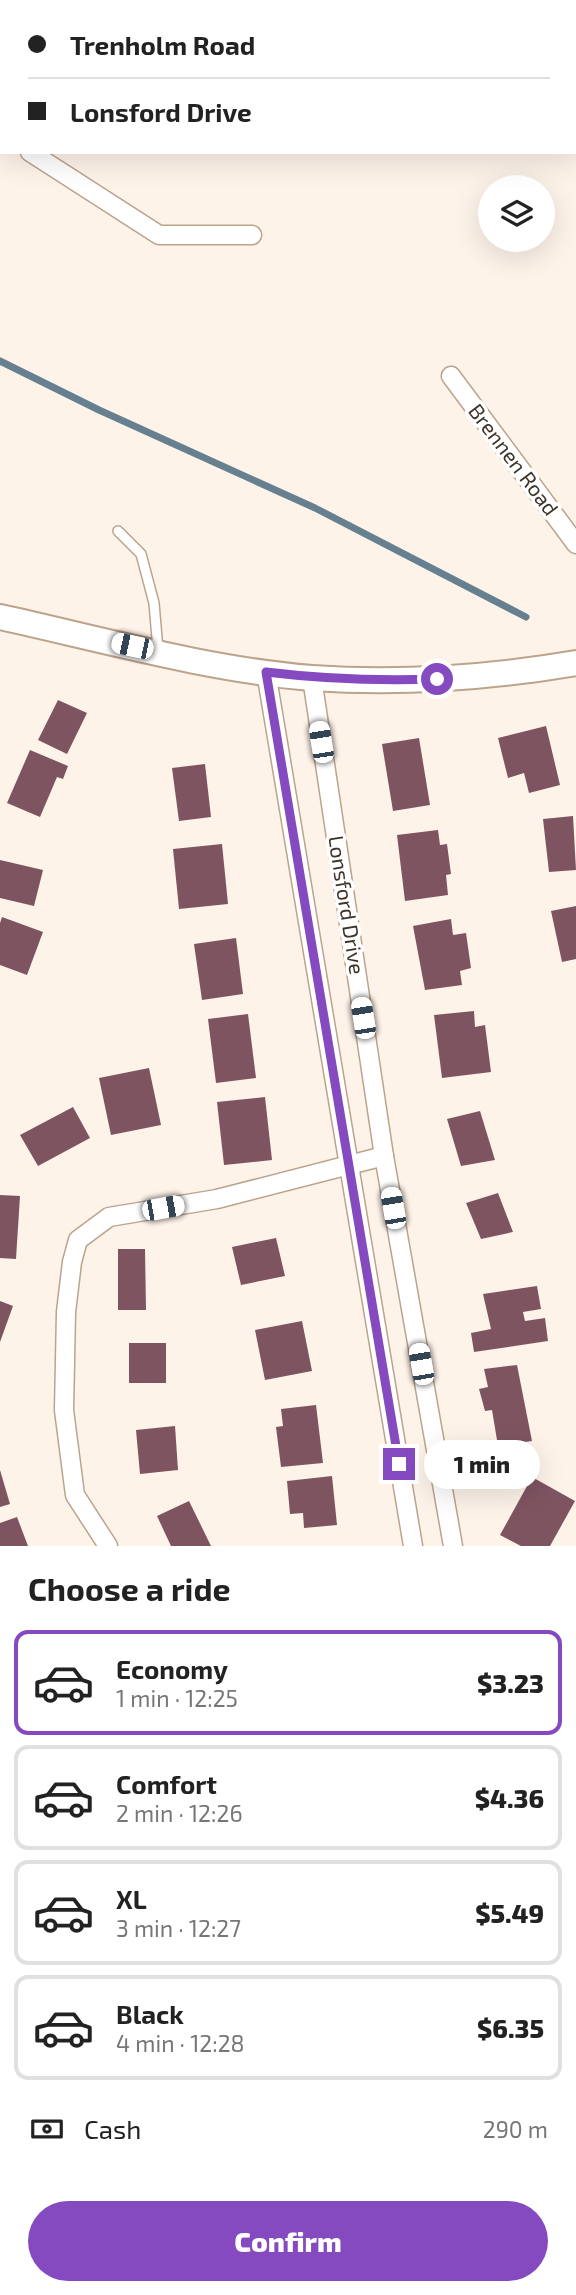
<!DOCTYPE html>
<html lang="en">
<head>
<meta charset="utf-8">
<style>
  :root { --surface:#fff; --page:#f6f6f6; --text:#222; --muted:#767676; --line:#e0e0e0; --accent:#854ac0 }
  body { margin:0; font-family:"Exo 2",sans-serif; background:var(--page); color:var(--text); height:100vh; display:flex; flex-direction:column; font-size:26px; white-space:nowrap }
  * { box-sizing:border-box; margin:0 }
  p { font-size:23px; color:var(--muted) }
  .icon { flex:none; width:38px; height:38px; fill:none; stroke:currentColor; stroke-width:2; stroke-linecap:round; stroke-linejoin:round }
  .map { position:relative; height:1546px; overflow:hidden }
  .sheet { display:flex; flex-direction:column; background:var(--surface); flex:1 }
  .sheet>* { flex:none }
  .top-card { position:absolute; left:0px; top:0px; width:578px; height:154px; box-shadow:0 7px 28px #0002; display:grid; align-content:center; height:154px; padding:0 28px; background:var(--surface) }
  .fabs { position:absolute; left:478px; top:175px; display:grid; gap:14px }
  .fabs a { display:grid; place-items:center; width:77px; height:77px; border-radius:50%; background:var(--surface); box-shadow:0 7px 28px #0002; font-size:35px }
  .end { position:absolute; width:32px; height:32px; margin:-16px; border:9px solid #854ac0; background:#fff; box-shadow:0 0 0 4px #fff }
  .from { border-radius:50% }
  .bubble { position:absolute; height:49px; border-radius:24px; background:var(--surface); box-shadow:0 7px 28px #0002; font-size:23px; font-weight:800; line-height:49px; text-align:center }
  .car { position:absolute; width:21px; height:42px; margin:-21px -10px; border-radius:9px; box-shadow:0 0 5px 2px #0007; background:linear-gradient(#fff 24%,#345 0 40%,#fff 0 76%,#345 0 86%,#fff 0) }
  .top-card b { display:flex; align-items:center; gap:24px; height:66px; font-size:26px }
  .top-card b+b { border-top:2px solid var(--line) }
  .top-card i { width:18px; height:18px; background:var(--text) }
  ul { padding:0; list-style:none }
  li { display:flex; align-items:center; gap:21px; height:105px; margin:0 14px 10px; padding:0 14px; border:4px solid var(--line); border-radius:14px }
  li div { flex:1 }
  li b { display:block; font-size:26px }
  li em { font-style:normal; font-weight:800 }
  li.active { border-color:var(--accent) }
  li>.icon { width:63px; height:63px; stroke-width:1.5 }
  h2 { padding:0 28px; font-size:32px; line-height:84px }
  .pay { display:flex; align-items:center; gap:18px; height:77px; padding:0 28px; font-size:26px }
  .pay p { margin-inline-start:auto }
  .primary-button { display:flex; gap:14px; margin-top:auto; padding:14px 28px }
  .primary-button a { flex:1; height:80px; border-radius:42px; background:var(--accent); color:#fff; font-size:28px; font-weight:800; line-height:80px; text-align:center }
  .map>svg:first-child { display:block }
</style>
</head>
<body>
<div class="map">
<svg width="576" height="1546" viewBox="0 0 576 1546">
  <rect width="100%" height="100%" fill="#fef3e9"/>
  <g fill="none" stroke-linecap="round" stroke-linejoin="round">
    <path stroke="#678090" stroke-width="7" d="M0,361L99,410L315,508L526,617"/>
  </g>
  <g fill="#7e5461">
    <path d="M58,700L87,713L67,754L38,740Z"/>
    <path d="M546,726L560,785L529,793L524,773L508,778L498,738Z"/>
    <path d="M419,738L430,805L393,811L382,744Z"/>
    <path d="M30,750L68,766L63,779L57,777L40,817L7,803Z"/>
    <path d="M205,764L211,817L179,821L172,768Z"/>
    <path d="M573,816L576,870L549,872L543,819Z"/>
    <path d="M438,830L440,845L447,844L451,874L446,875L448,895L405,901L397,835Z"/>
    <path d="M222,844L228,904L179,909L173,849Z"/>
    <path d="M0,860L43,870L34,906L0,898Z"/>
    <path d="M576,906V959L562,962L551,911Z"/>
    <path d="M2,917L43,932L27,975L0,965V923Z"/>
    <path d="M451,919L453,935L466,933L471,968L460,971L462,985L425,990L413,926Z"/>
    <path d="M236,938L243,994L202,1000L194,944Z"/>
    <path d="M474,1011L475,1027L485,1025L491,1072L442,1078L434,1015Z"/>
    <path d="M248,1014L256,1078L216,1083L208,1019Z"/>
    <path d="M149,1068L161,1125L111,1135L99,1078Z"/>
    <path d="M265,1097L272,1160L224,1165L217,1102Z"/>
    <path d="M73,1107L90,1138L38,1166L20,1135Z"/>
    <path d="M480,1111L495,1160L461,1166L447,1119Z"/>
    <path d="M498,1193L513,1232L481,1239L466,1203Z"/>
    <path d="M0,1195L20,1196L16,1259L0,1258Z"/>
    <path d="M276,1238L285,1276L241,1285L232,1247Z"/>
    <path d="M118,1249H145L146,1310H118Z"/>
    <path d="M537,1286L541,1309L523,1312L525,1321L545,1318L548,1341L474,1352L471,1333L491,1329L483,1294Z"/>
    <path d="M0,1301L13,1306L0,1342Z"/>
    <path d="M302,1321L312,1371L265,1380L255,1330Z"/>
    <rect x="129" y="1343" width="37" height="40"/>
    <path d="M517,1365L532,1441L498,1446L492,1410L485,1411L479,1389L488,1387L484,1369Z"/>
    <path d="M316,1405L323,1463L281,1467L276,1427L283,1426L281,1409Z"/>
    <path d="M175,1426L178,1470L140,1474L136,1430Z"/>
    <path d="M0,1470L10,1504L0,1507Z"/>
    <path d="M332,1476L337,1525L304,1528L303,1513L290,1514L287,1481Z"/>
    <path d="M532,1477L575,1501L550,1546H521L500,1535Z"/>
    <path d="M189,1501L211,1546H171L157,1516Z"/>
    <path d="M17,1517L28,1546H0V1523Z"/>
  </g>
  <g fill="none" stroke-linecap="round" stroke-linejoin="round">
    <defs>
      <path id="lane" d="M118,531L141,554L154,603L158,650"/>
      <g id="street">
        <path d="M446,0L448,2"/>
        <path d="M0,133L2,134"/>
        <path d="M30,152L159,235H252"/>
        <path d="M451,376L576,544"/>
        <path d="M266,672L413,1546"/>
        <path d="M312,678L384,1156L453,1546"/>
        <path d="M108,1546L75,1495L64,1410L66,1312L72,1262L78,1240L109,1217L217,1199L384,1156"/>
      </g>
      <path id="secondary" d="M0,617C100,639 210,670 312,678C401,684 488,678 576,663"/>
    </defs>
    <use href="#lane" stroke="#bca38c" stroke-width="12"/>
    <use href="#street" stroke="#bca38c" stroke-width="21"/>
    <use href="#secondary" stroke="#bca38c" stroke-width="28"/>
    <use href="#lane" stroke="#fff" stroke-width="9"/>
    <use href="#street" stroke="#fff" stroke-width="18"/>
    <use href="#secondary" stroke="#fff" stroke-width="24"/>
  </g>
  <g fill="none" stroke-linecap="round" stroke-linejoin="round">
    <path stroke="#854ac0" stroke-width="9" d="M399,1464L266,672C323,679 380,681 437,679"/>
  </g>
  <g text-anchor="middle" stroke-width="7" stroke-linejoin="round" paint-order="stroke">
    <g font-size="21" fill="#3e342a" stroke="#fff">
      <text transform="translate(513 460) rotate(53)" y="7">Brennen Road</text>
      <text transform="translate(346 905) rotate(81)" y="7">Lonsford Drive</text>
    </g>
  </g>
</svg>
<div class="fabs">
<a><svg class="icon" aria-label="layers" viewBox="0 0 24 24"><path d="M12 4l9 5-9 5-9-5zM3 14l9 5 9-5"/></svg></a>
</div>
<i class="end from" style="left:437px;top:679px"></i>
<i class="end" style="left:399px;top:1464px"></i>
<div class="bubble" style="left:424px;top:1440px;width:116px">1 min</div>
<i class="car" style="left:132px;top:646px;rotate:282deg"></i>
<i class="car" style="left:321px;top:742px;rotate:351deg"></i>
<i class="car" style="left:363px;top:1018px;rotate:351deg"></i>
<i class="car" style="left:163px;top:1208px;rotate:80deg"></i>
<i class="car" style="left:393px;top:1208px;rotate:350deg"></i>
<i class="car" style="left:421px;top:1364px;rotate:350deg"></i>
<div class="top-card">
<b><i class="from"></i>Trenholm Road</b>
<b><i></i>Lonsford Drive</b>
</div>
</div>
<section class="sheet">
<h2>Choose a ride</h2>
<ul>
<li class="active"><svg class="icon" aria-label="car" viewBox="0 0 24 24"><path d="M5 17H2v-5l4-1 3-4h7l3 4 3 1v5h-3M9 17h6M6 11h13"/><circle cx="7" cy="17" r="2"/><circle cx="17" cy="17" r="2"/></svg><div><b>Economy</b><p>1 min · 12:25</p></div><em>$3.23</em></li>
<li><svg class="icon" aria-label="car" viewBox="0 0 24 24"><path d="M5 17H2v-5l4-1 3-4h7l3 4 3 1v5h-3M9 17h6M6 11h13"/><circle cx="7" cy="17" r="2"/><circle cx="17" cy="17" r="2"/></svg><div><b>Comfort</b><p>2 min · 12:26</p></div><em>$4.36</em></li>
<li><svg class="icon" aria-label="car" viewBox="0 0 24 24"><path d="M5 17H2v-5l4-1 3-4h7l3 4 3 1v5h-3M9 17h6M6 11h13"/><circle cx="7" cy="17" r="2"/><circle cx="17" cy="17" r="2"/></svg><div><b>XL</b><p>3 min · 12:27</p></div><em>$5.49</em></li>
<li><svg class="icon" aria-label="car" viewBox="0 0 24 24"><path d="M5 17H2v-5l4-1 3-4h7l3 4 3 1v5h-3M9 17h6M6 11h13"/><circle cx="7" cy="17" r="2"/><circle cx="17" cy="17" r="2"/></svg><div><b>Black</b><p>4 min · 12:28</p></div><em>$6.35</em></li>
</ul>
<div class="pay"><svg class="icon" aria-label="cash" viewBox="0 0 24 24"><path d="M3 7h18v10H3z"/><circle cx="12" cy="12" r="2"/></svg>Cash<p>290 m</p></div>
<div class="primary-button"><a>Confirm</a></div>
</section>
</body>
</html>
